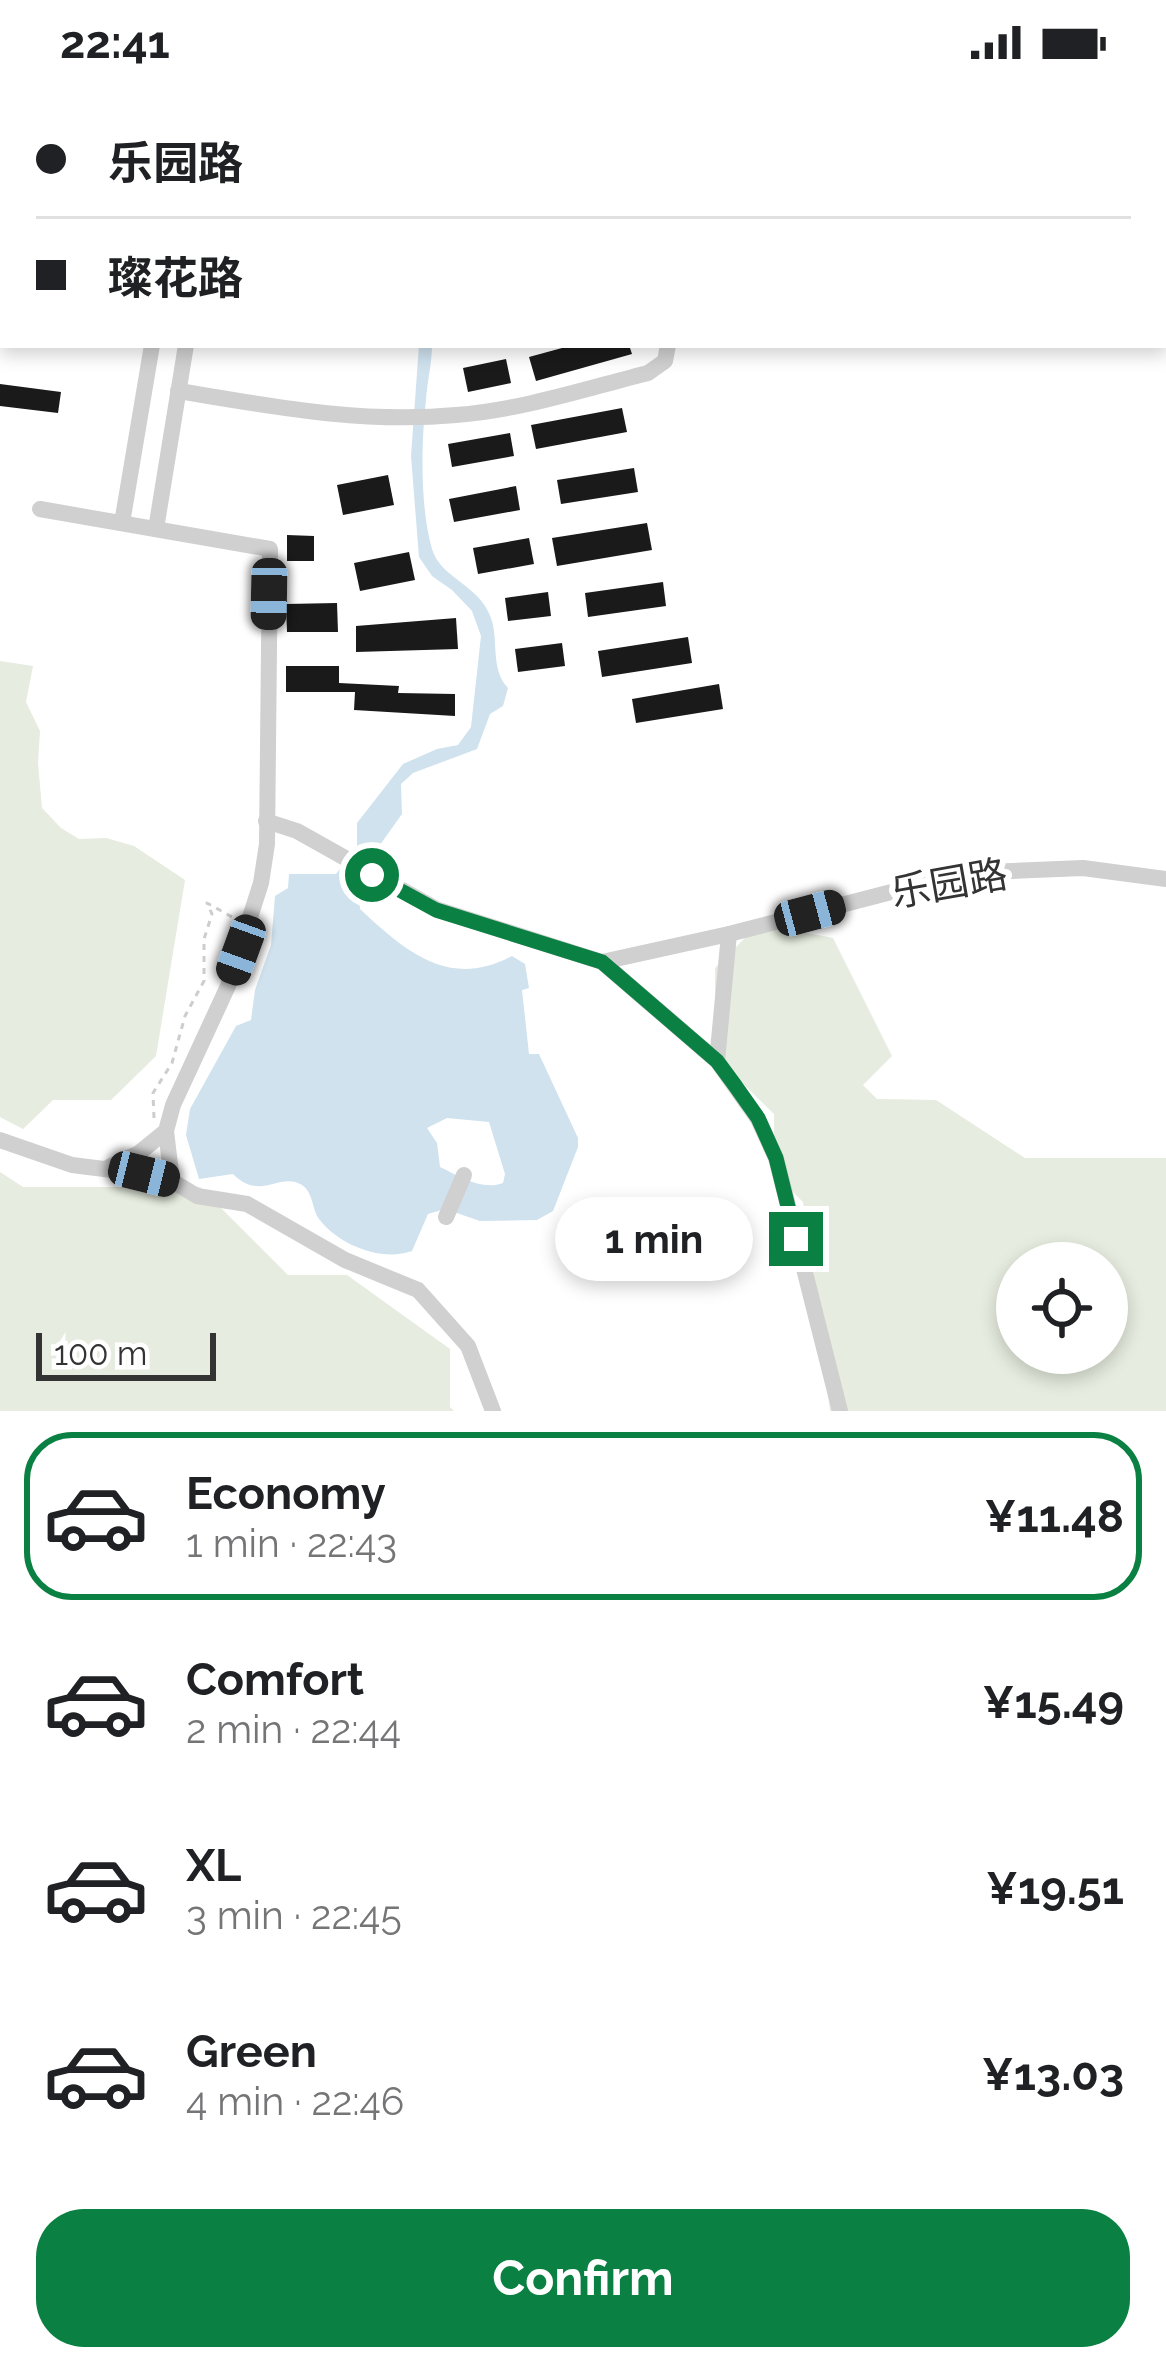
<!DOCTYPE html>
<html lang="en">
<head>
<meta charset="utf-8">
<style>
  :root { --surface:#fff; --page:#f2f2f2; --text:#202124; --muted:#757577; --line:#e0e0e0; --accent:#0b8043 }
  body { margin:0; font-family:Raleway,"Noto Sans SC",sans-serif; background:var(--page); color:var(--text); height:100vh; display:flex; flex-direction:column; font-size:45px; white-space:nowrap }
  * { box-sizing:border-box; margin:0 }
  p { font-size:39px; color:var(--muted) }
  .icon { flex:none; width:66px; height:66px; fill:none; stroke:currentColor; stroke-width:2; stroke-linecap:round; stroke-linejoin:round }
  .map { position:relative; height:1327px; overflow:hidden }
  .sheet { display:flex; flex-direction:column; background:var(--surface); flex:1 }
  .sheet>* { flex:none }
  .banner { position:absolute; left:0px; top:0px; width:1167px; height:264px; box-shadow:0 6px 18px #0003; display:grid; align-content:center; height:264px; padding:0 36px; background:var(--surface) }
  .fabs { position:absolute; left:996px; top:1158px; display:grid; gap:24px }
  .fabs a { display:grid; place-items:center; width:132px; height:132px; border-radius:50%; background:var(--surface); box-shadow:0 6px 18px #0003; font-size:60px }
  .scale { position:absolute; left:36px; bottom:30px; width:180px; box-sizing:border-box; padding-left:12px; border:6px solid #333; border-top:0; font-size:33px; line-height:42px; white-space:nowrap; color:#333; -webkit-text-stroke:9px #fff; paint-order:stroke }
  .end { position:absolute; width:54px; height:54px; margin:-27px; border:15px solid #0b8043; background:#fff; box-shadow:0 0 0 6px #fff }
  .from { border-radius:50% }
  .bubble { position:absolute; height:84px; border-radius:42px; background:var(--surface); box-shadow:0 6px 18px #0003; font-size:39px; font-weight:700; line-height:84px; text-align:center }
  .car { position:absolute; width:36px; height:72px; margin:-36px -18px; border-radius:15px; box-shadow:0 0 9px 3px #0007; background:linear-gradient(#222 24%,#8ab4d8 0 40%,#222 0 76%,#8ab4d8 0 86%,#222 0) }
  .banner b { display:flex; align-items:center; gap:42px; height:114px; font-size:45px }
  .banner b+b { border-top:3px solid var(--line) }
  .banner i { width:30px; height:30px; background:var(--text) }
  ul { padding:21px 0 0; list-style:none }
  li { display:flex; align-items:center; gap:36px; height:168px; margin:0 24px 18px; padding:0 12px; border:6px solid transparent; border-radius:48px }
  li div { flex:1 }
  li b { display:block; font-size:45px }
  li em { font-style:normal; font-weight:700 }
  li.active { border-color:var(--accent) }
  li>.icon { width:108px; height:108px; stroke-width:1.5 }
  .cta { display:flex; gap:24px; margin-top:auto; padding:24px 36px }
  .cta a { flex:1; height:138px; border-radius:48px; background:var(--accent); color:#fff; font-size:48px; font-weight:700; line-height:138px; text-align:center }
  .status { display:flex; justify-content:space-between; align-items:center; height:84px; padding:0 60px; background:var(--surface); direction:ltr }
  .status svg { height:33px; fill:currentColor }
  .map>svg:first-child { display:block }
</style>
</head>
<body>
<div class="status"><b>22:41</b><svg viewBox="0 0 49 12"><path d="M0 12V9h3v3zM5 12V6h3v6zM10 12V3h3v9zM15 12V0h3v12zM26 1h20v11H26zM47 4h2v5h-2z"/></svg></div>
<div class="map">
<svg width="1166" height="1327" viewBox="0 0 1166 1327">
  <rect width="100%" height="100%" fill="#fff"/>
  <g fill="#e6ecdf" fill-rule="evenodd">
    <path d="M0,577L33,582L26,618L40,647L38,679L42,724L61,744L79,755L106,754L134,762L185,796L156,972L111,1016H53L23,1045L0,1033Z"/>
    <path d="M759,840L833,854L892,972L863,1001L877,1015L936,1016L1025,1074H1166V1327H830L803,1118L774,1089V1030L715,972V884ZM1017,1179H1107V1269H1017Z"/>
    <path d="M0,1088L23,1103H200L288,1191H347L450,1265V1323L454,1327H0Z"/>
  </g>
  <path fill="#cfe2ee" fill-rule="evenodd" d="M419,261H432C432,280 427,298 426,316C421,360 420,423 432,465C441,495 479,500 491,534C499,557 490,585 508,604L503,622L490,630L477,665L413,689L401,700L402,730L372,772L359,802L360,825C405,867 449,906 512,872L525,880L529,904L522,906L529,970H539L578,1054V1063L553,1127L537,1136L480,1137L445,1125L428,1130L412,1167C381,1178 339,1161 319,1135C312,1125 313,1108 302,1101C279,1087 261,1118 233,1090L199,1095L186,1051L190,1025L236,942L251,936L255,906L271,861L275,812L288,804L289,790H336L357,763V739L403,680L437,665L458,661L471,643L481,552L472,527L452,506L432,492L419,473L411,372ZM447,1034L489,1038L505,1090L503,1099C482,1107 459,1092 440,1083L437,1059L427,1044Z"/>
  <g fill="#1a1a1a">
    <path d="M573,261H629L632,270L536,297L529,273Z"/>
    <path d="M506,275L511,299L468,308L463,284Z"/>
    <path d="M0,300L61,308L58,329L0,322Z"/>
    <path d="M622,324L627,348L536,365L531,341Z"/>
    <path d="M510,349L514,372L452,383L448,360Z"/>
    <path d="M634,384L638,408L561,420L557,396Z"/>
    <path d="M388,391L394,421L343,431L337,401Z"/>
    <path d="M516,402L520,426L454,438L449,415Z"/>
    <path d="M647,439L652,466L557,482L552,454Z"/>
    <path d="M287,451L314,452V477H287Z"/>
    <path d="M529,454L534,480L478,490L473,464Z"/>
    <path d="M409,468L415,496L360,507L354,479Z"/>
    <path d="M663,498L666,522L588,533L585,509Z"/>
    <path d="M548,508L551,532L508,537L505,514Z"/>
    <path d="M337,519L338,548H287L286,520Z"/>
    <path d="M456,534L458,565L356,568V542Z"/>
    <path d="M688,553L692,579L602,593L598,567Z"/>
    <path d="M562,559L565,582L518,588L515,565Z"/>
    <path d="M286,582H339V599L399,602L398,609L455,610V632L354,626L355,608H286Z"/>
    <path d="M719,600L723,625L636,639L632,615Z"/>
  </g>
  <g fill="none" stroke-linecap="round" stroke-linejoin="round">
    <path stroke="#cdcdcd" stroke-width="3" stroke-dasharray="6 6" stroke-linecap="butt" d="M154,1034L153,1009L172,979L185,932L204,897V855L212,830L207,819L234,834"/>
    <g stroke="#d0d0d0" stroke-width="16">
      <path d="M585,0L586,3"/>
      <path d="M606,0L607,3"/>
      <path d="M180,3L181,0"/>
      <path d="M239,3L240,0"/>
      <path d="M178,307C270,322 362,340 456,331C521,326 585,305 648,289L665,277L668,261"/>
      <path d="M40,425L270,465L267,760L261,799L228,902L173,1021L166,1047L172,1097"/>
      <path d="M122,439L152,261"/>
      <path d="M156,445L186,261"/>
      <path d="M266,737L297,747L436,825L602,878L729,850L930,798L987,788L1083,784L1166,795"/>
      <path d="M602,878L717,977L758,1035L776,1074L840,1327"/>
      <path d="M717,977L729,850"/>
      <path d="M0,1056L72,1081L144,1090L172,1097L197,1112L247,1120L345,1176L418,1206L468,1262L493,1327"/>
      <path d="M109,1083L139,1069L166,1047"/>
      <path d="M446,1133L464,1091"/>
    </g>
  </g>
  <g fill="none" stroke-linecap="round" stroke-linejoin="round">
    <path stroke="#0b8043" stroke-width="15" d="M372,791L436,826L602,878L717,977L734,1000L758,1034L776,1074L796,1155"/>
  </g>
  <g text-anchor="middle" stroke-width="12" stroke-linejoin="round" paint-order="stroke">
    <g font-size="39" fill="#333" stroke="#fff">
      <text transform="translate(949 799) rotate(-10)" y="14">乐园路</text>
    </g>
  </g>
</svg>
<div class="fabs">
<a><svg class="icon" aria-label="locate" viewBox="0 0 24 24"><circle cx="12" cy="12" r="6"/><path d="M12 2v4M12 18v4M2 12h4M18 12h4"/></svg></a>
</div>
<div class="scale">100 m</div>
<i class="end from" style="left:372px;top:791px"></i>
<i class="end" style="left:796px;top:1155px"></i>
<div class="bubble" style="left:555px;top:1113px;width:198px">1 min</div>
<i class="car" style="left:269px;top:510px;rotate:181deg"></i>
<i class="car" style="left:810px;top:829px;rotate:75deg"></i>
<i class="car" style="left:241px;top:866px;rotate:200deg"></i>
<i class="car" style="left:144px;top:1090px;rotate:104deg"></i>
<div class="banner">
<b><i class="from"></i>乐园路</b>
<b><i></i>璨花路</b>
</div>
</div>
<section class="sheet">
<ul>
<li class="active"><svg class="icon" aria-label="car" viewBox="0 0 24 24"><path d="M5 17H2v-5l4-1 3-4h7l3 4 3 1v5h-3M9 17h6M6 11h13"/><circle cx="7" cy="17" r="2"/><circle cx="17" cy="17" r="2"/></svg><div><b>Economy</b><p>1 min · 22:43</p></div><em>¥11.48</em></li>
<li><svg class="icon" aria-label="car" viewBox="0 0 24 24"><path d="M5 17H2v-5l4-1 3-4h7l3 4 3 1v5h-3M9 17h6M6 11h13"/><circle cx="7" cy="17" r="2"/><circle cx="17" cy="17" r="2"/></svg><div><b>Comfort</b><p>2 min · 22:44</p></div><em>¥15.49</em></li>
<li><svg class="icon" aria-label="car" viewBox="0 0 24 24"><path d="M5 17H2v-5l4-1 3-4h7l3 4 3 1v5h-3M9 17h6M6 11h13"/><circle cx="7" cy="17" r="2"/><circle cx="17" cy="17" r="2"/></svg><div><b>XL</b><p>3 min · 22:45</p></div><em>¥19.51</em></li>
<li><svg class="icon" aria-label="car" viewBox="0 0 24 24"><path d="M5 17H2v-5l4-1 3-4h7l3 4 3 1v5h-3M9 17h6M6 11h13"/><circle cx="7" cy="17" r="2"/><circle cx="17" cy="17" r="2"/></svg><div><b>Green</b><p>4 min · 22:46</p></div><em>¥13.03</em></li>
</ul>
<div class="cta"><a>Confirm</a></div>
</section>
</body>
</html>
